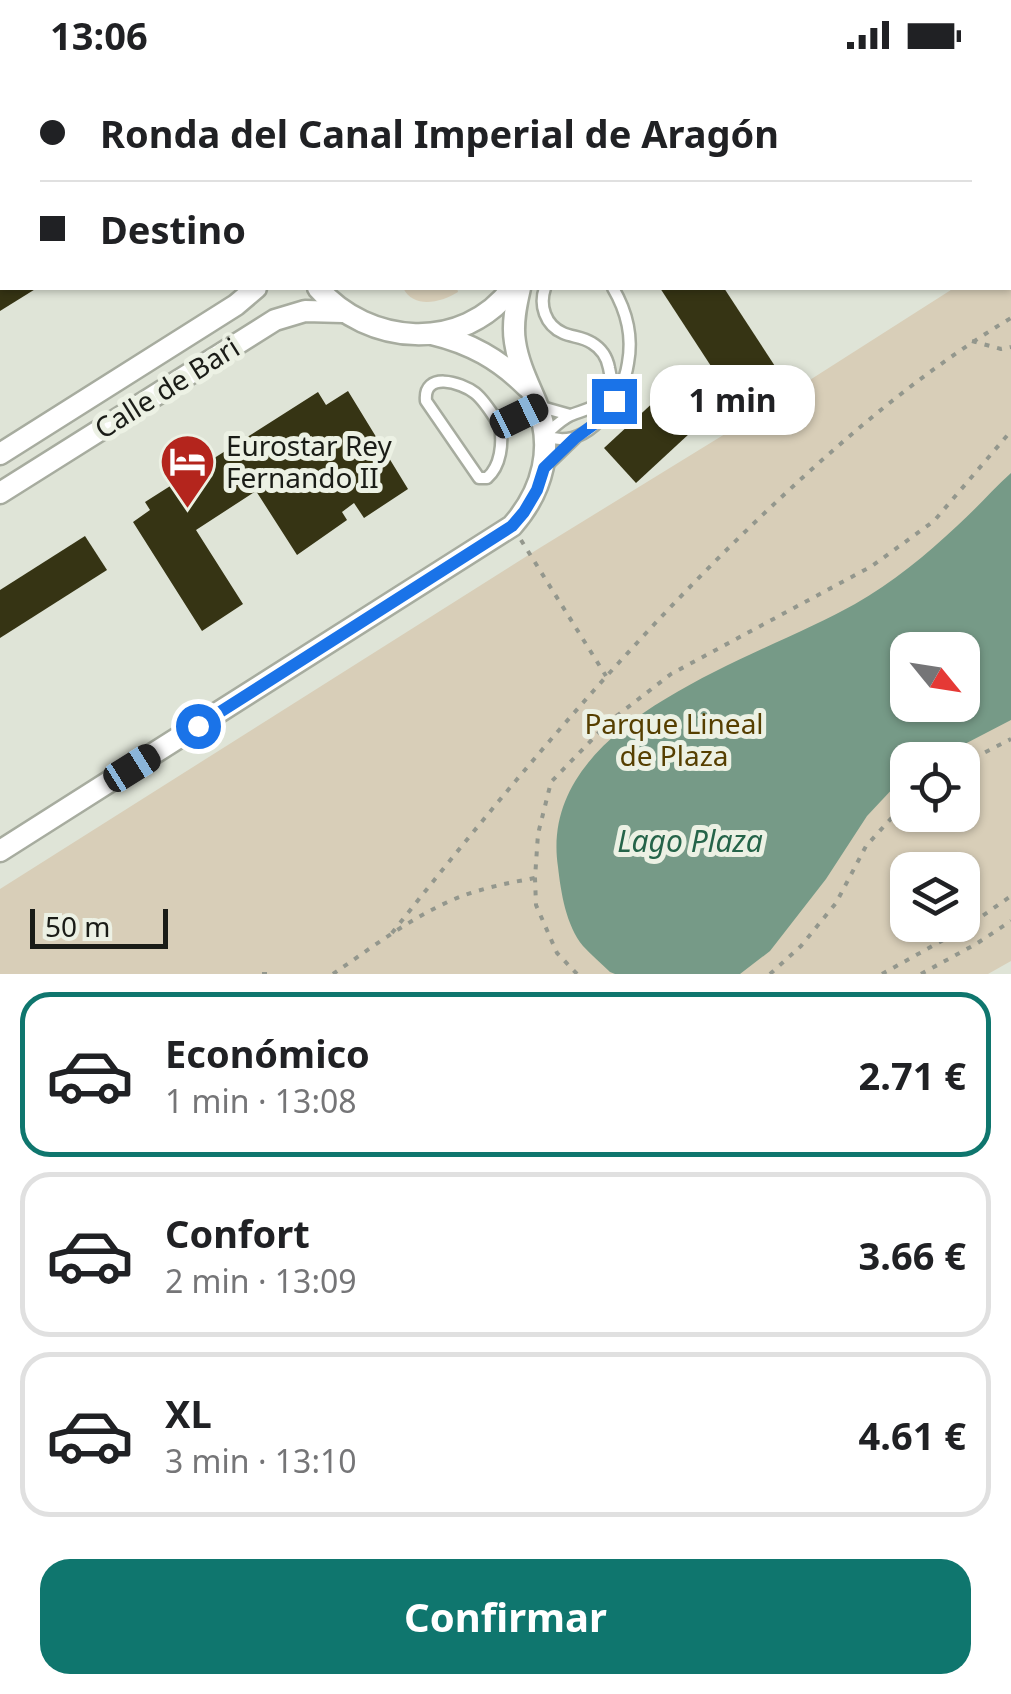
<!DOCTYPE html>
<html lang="es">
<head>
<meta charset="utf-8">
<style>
  :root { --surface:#fff; --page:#f6f6f6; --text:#202124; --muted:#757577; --line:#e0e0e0; --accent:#0f766e }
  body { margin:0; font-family:"Noto Sans",sans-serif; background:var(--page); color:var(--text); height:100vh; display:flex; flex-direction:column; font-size:38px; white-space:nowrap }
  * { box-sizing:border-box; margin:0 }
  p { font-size:32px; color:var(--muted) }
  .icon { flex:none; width:55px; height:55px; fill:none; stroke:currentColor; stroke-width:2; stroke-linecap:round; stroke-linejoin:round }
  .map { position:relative; height:904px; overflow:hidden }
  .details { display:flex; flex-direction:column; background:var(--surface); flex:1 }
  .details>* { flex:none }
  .top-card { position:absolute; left:0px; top:0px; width:1012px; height:220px; box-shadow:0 2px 8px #0004; display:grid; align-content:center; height:220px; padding:0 40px; background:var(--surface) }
  .needle { width:65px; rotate:120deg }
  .fabs { position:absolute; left:890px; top:562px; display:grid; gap:20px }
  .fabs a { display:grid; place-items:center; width:90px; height:90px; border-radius:20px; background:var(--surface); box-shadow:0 2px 8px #0004; font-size:50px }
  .scale { position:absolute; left:30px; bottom:25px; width:138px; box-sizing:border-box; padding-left:10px; border:5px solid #1a1c17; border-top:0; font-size:28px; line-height:35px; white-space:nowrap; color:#1a1c17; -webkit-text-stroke:8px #ecf1e4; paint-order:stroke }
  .end { position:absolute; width:45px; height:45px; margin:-22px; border:12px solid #1a73e8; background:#fff; box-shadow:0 0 0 5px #fff }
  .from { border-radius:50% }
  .bubble { position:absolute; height:70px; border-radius:30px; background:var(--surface); box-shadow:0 2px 8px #0004; font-size:32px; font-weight:700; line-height:70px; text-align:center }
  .car { position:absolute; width:30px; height:60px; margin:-30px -15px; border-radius:12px; box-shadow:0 0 8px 2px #0007; background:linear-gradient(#222 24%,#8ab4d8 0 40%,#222 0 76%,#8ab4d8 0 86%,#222 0) }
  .top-card b { display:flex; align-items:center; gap:35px; height:95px; font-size:38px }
  .top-card b+b { border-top:2px solid var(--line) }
  .top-card i { width:25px; height:25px; background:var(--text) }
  ul { padding:18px 0 0; list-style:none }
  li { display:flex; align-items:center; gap:30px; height:165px; margin:0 20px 15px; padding:0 20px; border:5px solid var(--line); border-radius:30px }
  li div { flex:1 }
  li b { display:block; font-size:38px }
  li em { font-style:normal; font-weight:700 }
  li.current { border-color:var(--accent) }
  li>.icon { width:90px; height:90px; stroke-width:1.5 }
  .cta { display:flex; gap:20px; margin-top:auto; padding:20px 40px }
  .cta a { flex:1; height:115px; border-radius:30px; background:var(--accent); color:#fff; font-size:40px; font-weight:700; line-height:115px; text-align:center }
  .status { display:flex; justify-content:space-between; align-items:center; height:70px; padding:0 50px; background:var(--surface); direction:ltr }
  .status svg { height:28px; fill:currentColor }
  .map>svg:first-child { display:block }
</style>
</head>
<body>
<div class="status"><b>13:06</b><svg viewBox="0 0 49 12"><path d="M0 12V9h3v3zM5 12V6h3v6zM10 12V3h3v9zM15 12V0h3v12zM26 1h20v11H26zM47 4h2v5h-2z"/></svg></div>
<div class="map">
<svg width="1011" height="904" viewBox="0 0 1011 904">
  <rect width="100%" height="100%" fill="#dfe4d7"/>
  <g fill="#d8ceb8" fill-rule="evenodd">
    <path d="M1011,181V891L988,904H0V819L538,479L725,364L954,218H1010ZM908,580H962V635H908ZM908,690H962V745H908ZM908,800H962V855H908Z"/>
    <path d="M403,218H457L458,222C440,233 414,239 403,218Z"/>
  </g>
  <path fill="#769a87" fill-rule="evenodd" d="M1011,403V650L934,690H908L907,708L897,714L867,746L826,809L770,881L740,904H615L610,902C601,893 591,885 583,876C566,855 561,823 558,797C536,650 757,590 855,534C892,513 926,485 957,456C976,439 992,420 1011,403ZM908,580H962V635H908Z"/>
  <g fill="#363414">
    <path d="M0,218H37L0,241Z"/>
    <path d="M660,218H724L784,310L739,339Z"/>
    <path d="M671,316L703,351L636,413L604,378Z"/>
    <path d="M348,321L408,419L364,448L354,433L342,442L347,450L297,485L256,421L196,460L243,534L202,561L133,452L150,440L145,432L318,322L326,335Z"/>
    <path d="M85,466L107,500L0,568V520Z"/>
  </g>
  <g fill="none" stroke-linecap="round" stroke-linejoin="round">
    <defs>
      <g id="service">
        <path d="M40,2L44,0"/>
        <path d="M0,28L2,26"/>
        <path d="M545,218C539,235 545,255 563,263C572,267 583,267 592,273C602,279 607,287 609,298C611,306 612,313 608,321C600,338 586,339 571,345C562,349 553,358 546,364"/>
        <path d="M500,356C503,373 501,396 487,408H479L426,331C423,301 461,312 475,323C485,331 493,345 500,356L538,336L570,345"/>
        <path d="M546,366C588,383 623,328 628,293C633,266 626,240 613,218"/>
        <path d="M544,398L575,368"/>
      </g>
      <g id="minor">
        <path d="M307,0L308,2"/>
        <path d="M368,0L372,2"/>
        <path d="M603,2L607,0"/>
        <path d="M663,2L667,0"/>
        <path d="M318,218C368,276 463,283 512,218"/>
        <path d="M432,264C470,273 499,289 527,317"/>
        <path d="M0,384L236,235L256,218"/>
        <path d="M0,423L275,250L305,241L343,242"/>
        <path d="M0,781L512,456C543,421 555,376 536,332C528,313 518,293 515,272C512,254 516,235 520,218"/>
      </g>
    </defs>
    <use href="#service" stroke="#a7ac9f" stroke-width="15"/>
    <use href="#minor" stroke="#a7ac9f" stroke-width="25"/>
    <g stroke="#93978d" stroke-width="4" stroke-dasharray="5 8" stroke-linecap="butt">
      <path d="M972,271L1001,279L1011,277"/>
      <path d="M521,470L606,606"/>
      <path d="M962,694L1011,669"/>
      <path d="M392,863C510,714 633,567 772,436C845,367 924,300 1011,248"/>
      <path d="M262,904H274"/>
      <path d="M333,904C371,878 409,849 452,830C478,819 507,813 535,808"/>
      <path d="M577,904L557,883L536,835L535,808L538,764L551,712L610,651L671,604L872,496L934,451L1011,361"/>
      <path d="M770,904L801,876L836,833L866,776L908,730"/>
      <path d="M882,904L965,858L1011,826"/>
      <path d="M921,904L976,874L1011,851"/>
    </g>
    <use href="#service" stroke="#fff" stroke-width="10"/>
    <use href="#minor" stroke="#fff" stroke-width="20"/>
  </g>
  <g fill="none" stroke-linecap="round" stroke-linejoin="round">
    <path stroke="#1a73e8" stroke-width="12" d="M198,656L512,456L524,442L537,420L544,398L575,368L600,350L614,331"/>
  </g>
  <defs>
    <symbol id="hotel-pin" viewBox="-11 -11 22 30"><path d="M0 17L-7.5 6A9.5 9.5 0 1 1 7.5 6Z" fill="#b4251d" stroke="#ecf1e4"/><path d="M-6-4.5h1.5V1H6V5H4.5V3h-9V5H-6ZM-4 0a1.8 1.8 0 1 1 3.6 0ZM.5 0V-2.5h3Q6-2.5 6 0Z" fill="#fff"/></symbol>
  </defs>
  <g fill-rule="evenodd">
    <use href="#hotel-pin" x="156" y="360" width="63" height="86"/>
  </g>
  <g text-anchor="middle" stroke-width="10" stroke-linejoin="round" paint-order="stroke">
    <g font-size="28" fill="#1a1c17" stroke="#ecf1e4">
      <text transform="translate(167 318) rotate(-32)" y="10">Calle de Bari</text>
    </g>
    <g font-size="28" fill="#1a1c17" stroke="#ecf1e4" text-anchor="start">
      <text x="226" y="386">Eurostar Rey<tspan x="226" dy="32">Fernando II</tspan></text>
    </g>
    <g font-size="28" fill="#563f00" stroke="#ecf1e4">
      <text x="674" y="664">Parque Lineal<tspan x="674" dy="32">de Plaza</tspan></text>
    </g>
    <g font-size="30" font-style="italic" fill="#256449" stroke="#ecf1e4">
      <text x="690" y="782">Lago Plaza</text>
    </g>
  </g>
</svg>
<div class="fabs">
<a><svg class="needle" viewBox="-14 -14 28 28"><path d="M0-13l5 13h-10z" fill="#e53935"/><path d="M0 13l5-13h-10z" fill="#757577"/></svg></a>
<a><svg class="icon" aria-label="locate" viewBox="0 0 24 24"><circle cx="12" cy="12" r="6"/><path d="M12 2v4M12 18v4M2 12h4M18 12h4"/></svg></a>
<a><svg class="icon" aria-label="layers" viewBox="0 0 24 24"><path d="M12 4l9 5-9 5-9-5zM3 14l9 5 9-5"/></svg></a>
</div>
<div class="scale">50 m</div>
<i class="end from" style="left:198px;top:656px"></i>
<i class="end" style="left:614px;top:331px"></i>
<div class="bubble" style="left:650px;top:295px;width:165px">1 min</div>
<i class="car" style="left:519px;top:346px;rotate:64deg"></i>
<i class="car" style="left:132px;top:698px;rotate:58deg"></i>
<div class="top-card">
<b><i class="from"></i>Ronda del Canal Imperial de Aragón</b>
<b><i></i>Destino</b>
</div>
</div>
<section class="details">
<ul>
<li class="current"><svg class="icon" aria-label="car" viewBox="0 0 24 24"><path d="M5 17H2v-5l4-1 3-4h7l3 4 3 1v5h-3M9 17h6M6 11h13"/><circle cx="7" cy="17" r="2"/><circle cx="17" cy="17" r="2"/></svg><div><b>Económico</b><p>1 min · 13:08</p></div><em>2.71 €</em></li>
<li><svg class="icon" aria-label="car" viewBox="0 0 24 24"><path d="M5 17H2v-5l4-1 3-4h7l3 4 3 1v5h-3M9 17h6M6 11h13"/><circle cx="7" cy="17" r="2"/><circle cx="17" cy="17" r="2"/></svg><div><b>Confort</b><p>2 min · 13:09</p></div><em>3.66 €</em></li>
<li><svg class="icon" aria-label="car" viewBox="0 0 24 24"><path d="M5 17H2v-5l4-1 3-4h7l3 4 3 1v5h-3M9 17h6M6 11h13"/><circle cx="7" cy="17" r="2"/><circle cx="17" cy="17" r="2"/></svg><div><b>XL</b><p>3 min · 13:10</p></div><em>4.61 €</em></li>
</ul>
<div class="cta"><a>Confirmar</a></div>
</section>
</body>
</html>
